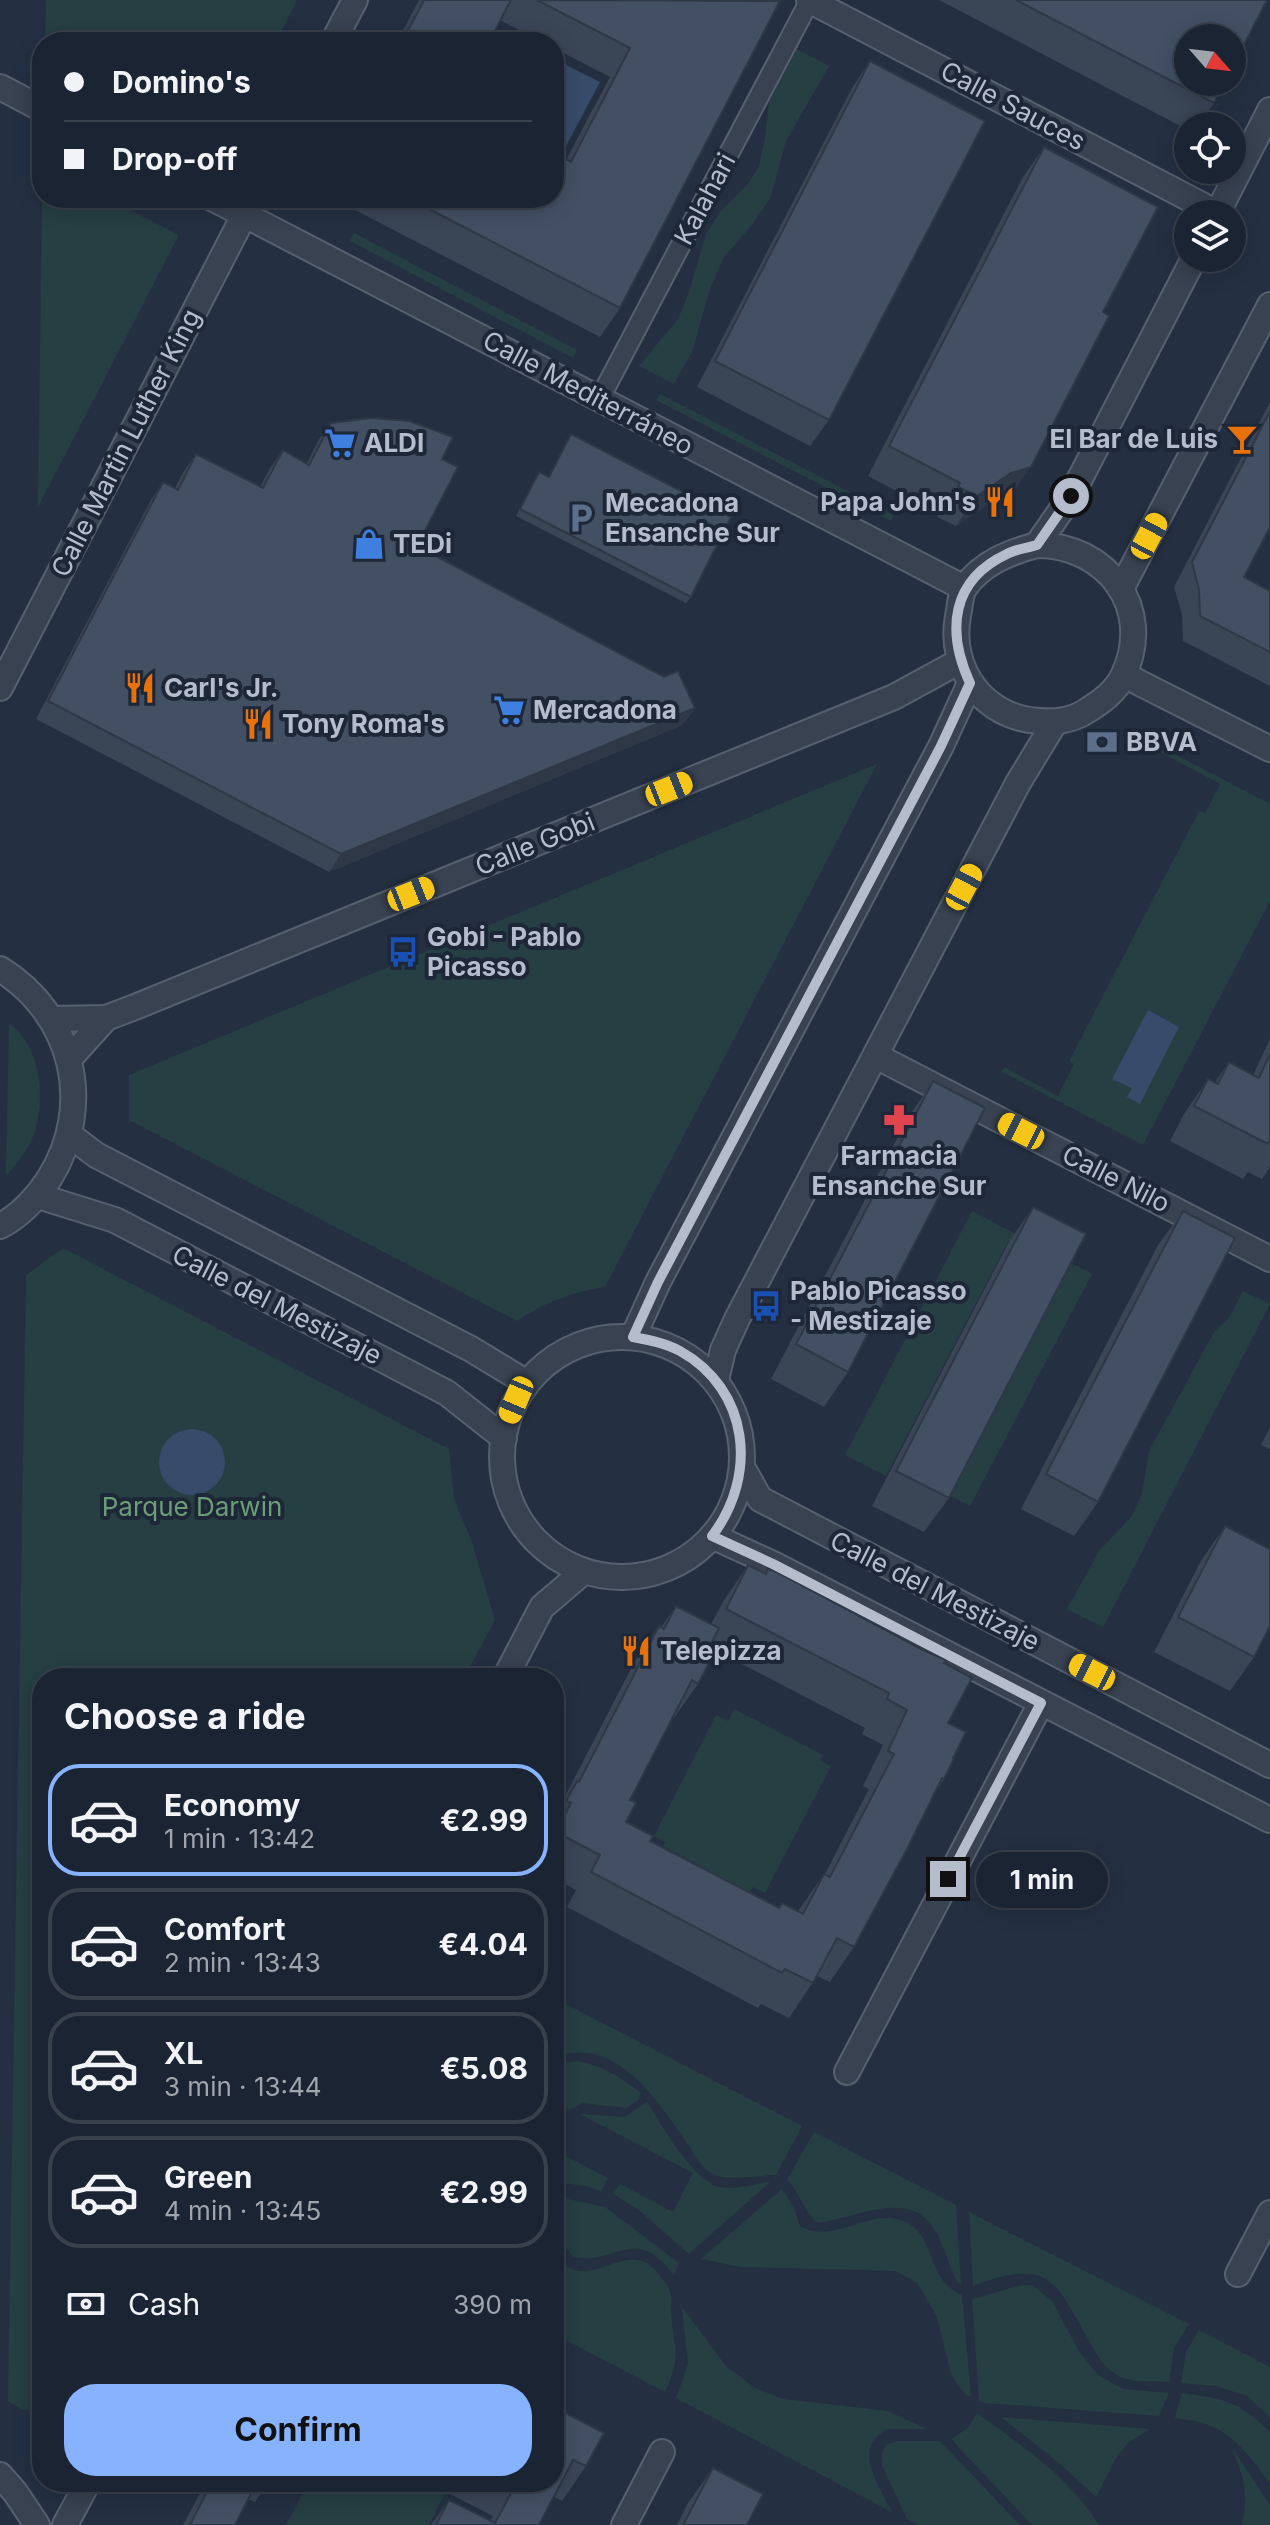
<!DOCTYPE html>
<html lang="en">
<head>
<meta charset="utf-8">
<style>
  :root { --surface:#1b2432; --page:#28303e; --text:#f1f3f6; --muted:#a0a4ac; --line:#39414d; --accent:#87b3fe }
  body { margin:0; font-family:Inter,sans-serif; background:var(--page); color:var(--text); height:100vh; display:flex; flex-direction:column; font-size:30px; white-space:nowrap }
  * { box-sizing:border-box; margin:0 }
  p { font-size:26px; color:var(--muted) }
  .icon { flex:none; width:44px; height:44px; fill:none; stroke:currentColor; stroke-width:2; stroke-linecap:round; stroke-linejoin:round }
  .map { position:relative; flex:1; overflow:hidden }
  .side { position:absolute; left:32px; top:1668px; width:532px; height:824px; display:flex; flex-direction:column; background:var(--surface); border-radius:32px; box-shadow:0 4px 20px #0003,0 0 0 2px var(--line) }
  .side>* { flex:none }
  .top-card { position:absolute; left:32px; top:32px; width:532px; height:176px; border-radius:32px; box-shadow:0 4px 20px #0003,0 0 0 2px var(--line); display:grid; align-content:center; height:176px; padding:0 32px; background:var(--surface) }
  .needle { width:52px; rotate:118deg }
  .tools { position:absolute; left:1174px; top:24px; display:grid; gap:16px }
  .tools a { display:grid; place-items:center; width:72px; height:72px; border-radius:50%; background:var(--surface); box-shadow:0 4px 20px #0003,0 0 0 2px var(--line); font-size:40px }
  .end { position:absolute; width:36px; height:36px; margin:-18px; border:10px solid #b5bdcc; background:#111; box-shadow:0 0 0 4px #111 }
  .from { border-radius:50% }
  .bubble { position:absolute; height:56px; border-radius:28px; background:var(--surface); box-shadow:0 4px 20px #0003,0 0 0 2px var(--line); font-size:26px; font-weight:700; line-height:56px; text-align:center }
  .car { position:absolute; width:24px; height:48px; margin:-24px -12px; border-radius:10px; box-shadow:0 0 6px 2px #0007; background:linear-gradient(#f5c518 24%,#345 0 40%,#f5c518 0 76%,#345 0 86%,#f5c518 0) }
  .top-card b { display:flex; align-items:center; gap:28px; height:76px; font-size:30px }
  .top-card b+b { border-top:2px solid var(--line) }
  .top-card i { width:20px; height:20px; background:var(--text) }
  ul { padding:0; list-style:none }
  li { display:flex; align-items:center; gap:24px; height:112px; margin:0 16px 12px; padding:0 16px; border:4px solid var(--line); border-radius:32px }
  li div { flex:1 }
  li b { display:block; font-size:30px }
  li em { font-style:normal; font-weight:700 }
  li.current { border-color:var(--accent) }
  li>.icon { width:72px; height:72px; stroke-width:1.5 }
  h2 { padding:0 32px; font-size:36px; line-height:96px }
  .pay { display:flex; align-items:center; gap:20px; height:88px; padding:0 32px; font-size:30px }
  .pay p { margin-inline-start:auto }
  .action { display:flex; gap:16px; margin-top:auto; padding:16px 32px }
  .action a { flex:1; height:92px; border-radius:32px; background:var(--accent); color:#111; font-size:32px; font-weight:700; line-height:92px; text-align:center }
  .map>svg:first-child { display:block }
</style>
</head>
<body>
<div class="map">
<svg width="1270" height="2525" viewBox="0 0 1270 2525">
  <rect width="100%" height="100%" fill="#243042"/>
  <g fill="#263f43">
    <path d="M46,0H297L276,42H45Z"/>
    <path d="M797,49L829,66L786,141L770,199L751,226L724,257L710,289L692,352L674,384L639,366L678,319L688,295L706,234L720,212L748,184L759,166L765,138L769,102Z"/>
    <path d="M42,198H106L179,235L38,507Z"/>
    <path d="M354,233L577,350L573,358L350,241Z"/>
    <path d="M660,394L894,515L891,521L656,400Z"/>
    <path d="M1138,735L1270,804V901L1143,1145L1002,1072L1004,1067L1058,1096L1074,1064L1069,1061L1199,811L1205,813L1220,784L1134,738Z"/>
    <path d="M877,764L605,1287C572,1292 545,1302 517,1321L129,1120V1075Z"/>
    <path d="M9,1023C41,1047 46,1097 34,1134C28,1150 17,1163 6,1176Z"/>
    <path d="M972,1211L1018,1235L1008,1242L886,1476L845,1455Z"/>
    <path d="M63,1248L449,1449L454,1499L472,1542L495,1620L464,1678H42V2411L22,2410L8,2401L26,1275Z"/>
    <path d="M1062,1258L1092,1274L970,1506L945,1493Z"/>
    <path d="M1243,1291L1270,1304L1103,1627L1067,1609L1099,1551L1131,1517L1142,1494L1149,1451L1214,1332L1229,1318Z"/>
    <path d="M734,1709L823,1755L820,1761L831,1766L765,1893L753,1887L750,1892L663,1846L665,1842L654,1836L716,1715L728,1721Z"/>
    <path d="M554,1998L802,2126L776,2175C760,2175 728,2181 715,2175C702,2170 694,2154 687,2143C656,2099 617,2035 554,2057Z"/>
    <path d="M578,2061C603,2066 622,2078 641,2093L638,2100L626,2108L583,2103L569,2110L554,2101V2065Z"/>
    <path d="M647,2102C660,2123 695,2183 720,2187C735,2190 755,2184 770,2182L689,2254L640,2211L613,2194L620,2184L673,2212L693,2173L580,2114L625,2117Z"/>
    <path d="M814,2132L956,2205L961,2285L956,2280C948,2263 942,2238 930,2223C902,2191 853,2219 818,2223C804,2213 800,2192 787,2180Z"/>
    <path d="M554,2150L608,2178L601,2191L586,2186L554,2182Z"/>
    <path d="M782,2189L795,2210L800,2226C834,2247 873,2203 908,2223C937,2240 926,2280 962,2295L971,2397L966,2395L952,2377L937,2317L917,2283L896,2271L740,2267L701,2259Z"/>
    <path d="M554,2196L605,2207L679,2263L674,2275C633,2223 621,2265 573,2257L554,2231Z"/>
    <path d="M969,2212L1189,2324L1174,2348L1169,2382C1151,2381 1129,2384 1114,2373C1103,2366 1097,2355 1091,2344C1055,2282 1051,2256 973,2286Z"/>
    <path d="M554,2254C586,2301 628,2232 658,2274C663,2280 670,2287 671,2295C672,2301 670,2307 671,2314C674,2349 682,2357 665,2392L554,2334Z"/>
    <path d="M1032,2285L1052,2301L1080,2353L1098,2375L1123,2389L1169,2393L1159,2416L986,2403L979,2401L972,2299C994,2295 1010,2285 1032,2285Z"/>
    <path d="M682,2307L726,2366L755,2388L783,2399L888,2411L926,2429H886C881,2433 875,2438 872,2443C861,2463 884,2494 892,2512L676,2398L688,2364Z"/>
    <path d="M1199,2330L1270,2367V2417L1247,2396L1216,2386L1181,2383L1186,2352Z"/>
    <path d="M1182,2393C1225,2399 1239,2401 1270,2432V2483C1240,2444 1227,2423 1175,2418Z"/>
    <path d="M977,2413C1024,2448 1066,2474 1099,2525H1032L951,2439L968,2428Z"/>
    <path d="M1001,2417L1150,2429L1128,2443L1116,2458L1096,2497L1059,2463Z"/>
    <path d="M898,2441H940L1020,2525H918L907,2519L882,2466V2453L887,2444Z"/>
    <path d="M1232,2448L1270,2505V2525H1242C1249,2493 1244,2478 1232,2448Z"/>
    <path d="M309,2482H451L429,2525H286Z"/>
  </g>
  <g fill="#374b6a">
    <path d="M562,63L600,82L557,163L554,161V78Z"/>
    <path d="M1148,1010L1179,1027L1140,1104L1127,1097L1132,1088L1112,1079Z"/>
    <circle cx="192" cy="1462" r="33"/>
  </g>
  <g fill="none" stroke-linecap="round" stroke-linejoin="round">
    <defs>
      <path id="pedestrian" d="M600,398L810,0"/>
      <g id="minor">
        <path d="M809,0L1217,213"/>
        <path d="M333,42L355,0"/>
        <path d="M0,87L42,109"/>
        <path d="M212,198L964,588"/>
        <path d="M1217,214L1270,110"/>
        <path d="M1037,545C1107,545 1154,608 1124,674C1116,692 1101,702 1085,712C1070,721 1056,722 1039,721C984,718 948,669 958,616C960,607 960,594 965,587C982,563 1010,552 1037,545Z"/>
        <path d="M1037,545L1071,496L1194,258"/>
        <path d="M1121,589L1270,305"/>
        <path d="M1124,675L1270,749"/>
        <path d="M0,688L253,198"/>
        <path d="M0,969C74,1015 95,1106 49,1179C37,1197 20,1216 0,1226"/>
        <path d="M53,1019L106,1018L135,1007L894,697L960,661"/>
        <path d="M876,1056L1270,1259"/>
        <path d="M69,1059L106,1018"/>
        <path d="M70,1135L96,1155L471,1349L527,1383"/>
        <path d="M38,1196L115,1220L447,1393L504,1438"/>
        <circle cx="622" cy="1457" r="120"/>
        <path d="M633,1337L658,1282L941,746L970,683"/>
        <path d="M716,1380L723,1350L737,1319L1018,783L1055,722"/>
        <path d="M742,1467L760,1499L1270,1765"/>
        <path d="M712,1536L773,1564L1270,1820"/>
        <path d="M505,1678L542,1607L583,1572"/>
        <path d="M847,2072L1041,1703"/>
        <path d="M1238,2274L1270,2213"/>
        <path d="M0,2475L15,2492L37,2525"/>
        <path d="M65,2525L88,2482"/>
        <path d="M624,2525L662,2452"/>
      </g>
    </defs>
    <use href="#pedestrian" stroke="#56606f" stroke-width="22"/>
    <use href="#minor" stroke="#56606f" stroke-width="28"/>
    <use href="#pedestrian" stroke="#384251" stroke-width="18"/>
    <use href="#minor" stroke="#384251" stroke-width="24"/>
  </g>
  <g fill="#3a4556" fill-rule="evenodd">
    <path d="M419,0H778L620,308L600,337L332,198H554L566,160L610,77L554,48V42H542L500,20L489,42H397Z"/>
    <path d="M939,0H1267L1214,103L1198,126H1188V130Z"/>
    <path d="M870,61L829,420L810,446L697,387L852,88Z"/>
    <path d="M1044,147L1103,312L1010,497L990,503L956,526L937,517L939,513L868,476L1023,177Z"/>
    <path d="M1270,402V527L1244,577L1270,591V686L1183,641L1182,615L1174,587Z"/>
    <path d="M331,423L442,459L417,546L695,708L682,725L329,872L36,719L151,500L163,482L175,488L184,471L196,454L260,487L270,468L283,450L307,463L318,441Z"/>
    <path d="M571,434L691,597L686,603L516,516L539,472L548,477Z"/>
    <path d="M1270,1039V1167L1262,1179L1248,1172L1243,1179L1170,1141L1184,1114L1208,1079L1215,1082L1229,1062L1253,1075Z"/>
    <path d="M933,1081L848,1372L824,1407L771,1379L909,1116Z"/>
    <path d="M1033,1207L949,1498L924,1532L872,1506L1009,1242Z"/>
    <path d="M1183,1211L1098,1502L1074,1536L1021,1509L1158,1245Z"/>
    <path d="M1270,1428V1449L1261,1445Z"/>
    <path d="M1225,1526L1254,1657L1230,1691L1154,1652L1201,1561Z"/>
    <path d="M748,1565L765,1574L768,1569L944,1663L953,1758L944,1779L936,1790L854,1947L830,1982L817,1976L789,2018L761,2004L758,2008L567,1907L576,1890L554,1878V1813L562,1802L635,1661L659,1626L661,1627L676,1606L711,1624L724,1600ZM709,1647L865,1728L862,1734L883,1745L863,1786L869,1789L825,1874H824L798,1911L782,1903L778,1908L650,1841L626,1822L630,1800L672,1718H674L698,1684L704,1658Z"/>
    <path d="M554,2410L586,2466L562,2501L554,2497L539,2525H431L449,2500L490,2521L493,2516L446,2492L452,2482H554Z"/>
    <path d="M713,2468L747,2525H677L688,2503Z"/>
    <path d="M206,2482H269L255,2502L248,2499L235,2525H183Z"/>
  </g>
  <g fill="#2f3846">
    <path d="M1031,467L1010,497L990,503L956,526L977,496L1011,473Z"/>
    <path d="M695,708L682,725L329,872L341,854Z"/>
  </g>
  <g fill="#435064" stroke="#2f3846" stroke-width="2">
    <path d="M424,0H511L489,42H402Z"/>
    <path d="M537,0L780,1L620,308L408,198H554V153L571,162L630,48Z"/>
    <path d="M1016,0H1267L1232,68V38H1188V82H1225L1214,103Z"/>
    <path d="M870,61L985,121L829,420L715,361Z"/>
    <path d="M1044,147L1158,207L1103,312L1109,316L1031,467L1011,473L977,496L958,487L960,483L889,446Z"/>
    <path d="M1270,411V527L1244,577L1270,591V652L1200,616L1199,590L1192,562Z"/>
    <path d="M371,418L409,421L453,437L442,459L458,467L417,546L664,677L678,671L695,708L341,854L48,701L163,482L178,490L196,454L263,488L283,450L309,465L331,423Z"/>
    <path d="M571,434L731,517L691,597L520,509L539,472L549,477Z"/>
    <path d="M1270,1054V1139L1268,1144L1194,1106L1208,1079L1218,1084L1229,1062L1259,1078Z"/>
    <path d="M933,1081L985,1108L848,1372L796,1344Z"/>
    <path d="M1033,1207L1086,1234L949,1498L896,1471Z"/>
    <path d="M1183,1211L1235,1238L1098,1502L1046,1474Z"/>
    <path d="M1225,1526L1270,1549V1626L1254,1657L1178,1617Z"/>
    <path d="M748,1565L766,1574L768,1569L777,1572L921,1649L946,1660L944,1663L972,1678L948,1723L966,1732L953,1758L954,1759L944,1779L942,1778L906,1851L854,1947L837,1938L813,1983L785,1969L782,1973L591,1872L600,1855L556,1832L571,1803L566,1801L577,1781L579,1782L659,1626L664,1629L676,1606L719,1628L704,1658L710,1661L698,1684L692,1680L630,1800L636,1803L626,1822L653,1836L650,1841L779,1908L782,1903L803,1914L824,1874L830,1877L894,1754L888,1751L907,1710L887,1699L889,1693L726,1609Z"/>
    <path d="M556,2408L604,2433L586,2466L573,2460L539,2525H436L449,2500L495,2523L517,2482H554V2411Z"/>
    <path d="M713,2468L763,2494L747,2525H683Z"/>
    <path d="M212,2482H257L235,2525H190Z"/>
  </g>
  <g fill="none" stroke-linecap="round" stroke-linejoin="round">
    <path stroke="#b5bdcc" stroke-width="10" d="M948,1879L1041,1703L773,1564L712,1536C758,1476 750,1390 680,1351C665,1343 649,1340 633,1337L658,1282L941,746L970,683C946,631 951,580 1007,554C1016,549 1027,548 1037,545L1071,496"/>
  </g>
  <defs>
    <symbol id="bar-bare" viewBox="-9 -9 18 18"><path d="M-6-5H6L.8 .8V4.5H3.5V6h-7V4.5H-.8V.8Z" fill="#e8710a" stroke="#1d2737" stroke-width="2.5" paint-order="stroke"/></symbol>
    <symbol id="supermarket-bare" viewBox="-9 -9 18 18"><path d="M-6-5.5h2.5l.6 2H6L4.5 2H-2.5L-4.4-4H-6ZM-1.5 3.2a1.3 1.3 0 1 0 .1 0ZM3 3.2a1.3 1.3 0 1 0 .1 0Z" fill="#3f7fe0" stroke="#1d2737" stroke-width="2.5" paint-order="stroke"/></symbol>
    <symbol id="restaurant-bare" viewBox="-9 -9 18 18"><path d="M-5-6h1v4h1v-4h1v4h1v-4h1v5L-1.5 .5V6h-2V.5L-5-1ZM5-6V6H3V1.5H1.5Q1.5-4 5-6Z" fill="#e8710a" stroke="#1d2737" stroke-width="2.5" paint-order="stroke"/></symbol>
    <symbol id="parking-bare" viewBox="-9 -9 18 18"><path d="M-3.5-5.5H1a3.5 3.5 0 0 1 0 7H-1V5.5H-3.5ZM-1-3.4V-.6H.8a1.4 1.4 0 0 0 0-2.8Z" fill="#5c6f8a" stroke="#1d2737" stroke-width="2.5" paint-order="stroke"/></symbol>
    <symbol id="shop-bare" viewBox="-9 -9 18 18"><path d="M-5-2.5h2.3a2.7 3.5 0 0 1 5.4 0H5L5.5 6h-11ZM-1.5-2.5h3a1.5 2.3 0 0 0-3 0Z" fill="#3f7fe0" stroke="#1d2737" stroke-width="2.5" paint-order="stroke"/></symbol>
    <symbol id="bank-bare" viewBox="-9 -9 18 18"><path d="M-6-4H6V4H-6ZM0-2.3a2.3 2.3 0 1 0 0 4.6a2.3 2.3 0 1 0 0-4.6Z" fill="#5c6f8a" stroke="#1d2737" stroke-width="2.5" paint-order="stroke"/></symbol>
    <symbol id="bus-bare" viewBox="-9 -9 18 18"><path d="M-5-6H5V4H4V6H2V4H-2V6H-4V4H-5ZM-3.5-4V0h7V-4ZM-3.5 1.2v1.5H-2V1.2ZM2 1.2v1.5H3.5V1.2Z" fill="#1a4fb4" stroke="#1d2737" stroke-width="2.5" paint-order="stroke"/></symbol>
    <symbol id="pharmacy-bare" viewBox="-9 -9 18 18"><path d="M-2-6h4v4h4v4h-4v4h-4v-4h-4v-4h4Z" fill="#e0444e" stroke="#1d2737" stroke-width="2.5" paint-order="stroke"/></symbol>
  </defs>
  <g fill-rule="evenodd">
    <use href="#bar-bare" x="1220" y="417" width="44" height="44"/>
    <use href="#supermarket-bare" x="318" y="421" width="44" height="44"/>
    <use href="#restaurant-bare" x="978" y="480" width="44" height="44"/>
    <use href="#parking-bare" x="559" y="496" width="44" height="44"/>
    <use href="#shop-bare" x="347" y="522" width="44" height="44"/>
    <use href="#restaurant-bare" x="118" y="666" width="44" height="44"/>
    <use href="#supermarket-bare" x="487" y="688" width="44" height="44"/>
    <use href="#restaurant-bare" x="236" y="702" width="44" height="44"/>
    <use href="#bank-bare" x="1080" y="720" width="44" height="44"/>
    <use href="#bus-bare" x="381" y="930" width="44" height="44"/>
    <use href="#pharmacy-bare" x="877" y="1098" width="44" height="44"/>
    <use href="#bus-bare" x="744" y="1284" width="44" height="44"/>
    <use href="#restaurant-bare" x="614" y="1629" width="44" height="44"/>
  </g>
  <g text-anchor="middle" stroke-width="8" stroke-linejoin="round" paint-order="stroke">
    <g font-size="26" fill="#b5bdcc" stroke="#1d2737">
      <text transform="translate(1013 106) rotate(28)" y="9">Calle Sauces</text>
      <text transform="translate(705 199) rotate(-62)" y="9">Kalahari</text>
      <text transform="translate(588 393) rotate(28)" y="9">Calle Mediterráneo</text>
      <text transform="translate(126 443) rotate(-63)" y="9">Calle Martin Luther King</text>
      <text transform="translate(535 844) rotate(-22)" y="9">Calle Gobi</text>
      <text transform="translate(1116 1179) rotate(27)" y="9">Calle Nilo</text>
      <text transform="translate(277 1305) rotate(27)" y="9">Calle del Mestizaje</text>
      <text transform="translate(935 1591) rotate(27)" y="9">Calle del Mestizaje</text>
    </g>
    <g font-size="26" font-weight="bold" fill="#b5bdcc" stroke="#1d2737" text-anchor="start">
      <text x="1218" y="448" text-anchor="end">El Bar de Luis</text>
      <text x="364" y="452">ALDI</text>
      <text x="976" y="511" text-anchor="end">Papa John's</text>
      <text x="605" y="512">Mecadona<tspan x="605" dy="30">Ensanche Sur</tspan></text>
      <text x="393" y="553">TEDi</text>
      <text x="164" y="697">Carl's Jr.</text>
      <text x="533" y="719">Mercadona</text>
      <text x="282" y="733">Tony Roma's</text>
      <text x="1126" y="751">BBVA</text>
      <text x="427" y="946">Gobi - Pablo<tspan x="427" dy="30">Picasso</tspan></text>
      <text x="899" y="1165" text-anchor="middle">Farmacia<tspan x="899" dy="30">Ensanche Sur</tspan></text>
      <text x="790" y="1300">Pablo Picasso<tspan x="790" dy="30">- Mestizaje</tspan></text>
      <text x="660" y="1660">Telepizza</text>
    </g>
    <g font-size="26" fill="#6b9e77" stroke="#1d2737">
      <text x="192" y="1516">Parque Darwin</text>
    </g>
  </g>
</svg>
<div class="tools">
<a><svg class="needle" viewBox="-14 -14 28 28"><path d="M0-13l5 13h-10z" fill="#e53935"/><path d="M0 13l5-13h-10z" fill="#a0a4ac"/></svg></a>
<a><svg class="icon" aria-label="locate" viewBox="0 0 24 24"><circle cx="12" cy="12" r="6"/><path d="M12 2v4M12 18v4M2 12h4M18 12h4"/></svg></a>
<a><svg class="icon" aria-label="layers" viewBox="0 0 24 24"><path d="M12 4l9 5-9 5-9-5zM3 14l9 5 9-5"/></svg></a>
</div>
<i class="end from" style="left:1071px;top:496px"></i>
<i class="end" style="left:948px;top:1879px"></i>
<div class="bubble" style="left:976px;top:1852px;width:132px">1 min</div>
<i class="car" style="left:1149px;top:536px;rotate:28deg"></i>
<i class="car" style="left:669px;top:789px;rotate:68deg"></i>
<i class="car" style="left:964px;top:887px;rotate:28deg"></i>
<i class="car" style="left:411px;top:894px;rotate:68deg"></i>
<i class="car" style="left:1021px;top:1131px;rotate:297deg"></i>
<i class="car" style="left:516px;top:1400px;rotate:203deg"></i>
<i class="car" style="left:1092px;top:1672px;rotate:297deg"></i>
<div class="top-card">
<b><i class="from"></i>Domino's</b>
<b><i></i>Drop-off</b>
</div>
<section class="side">
<h2>Choose a ride</h2>
<ul>
<li class="current"><svg class="icon" aria-label="car" viewBox="0 0 24 24"><path d="M5 17H2v-5l4-1 3-4h7l3 4 3 1v5h-3M9 17h6M6 11h13"/><circle cx="7" cy="17" r="2"/><circle cx="17" cy="17" r="2"/></svg><div><b>Economy</b><p>1 min · 13:42</p></div><em>€2.99</em></li>
<li><svg class="icon" aria-label="car" viewBox="0 0 24 24"><path d="M5 17H2v-5l4-1 3-4h7l3 4 3 1v5h-3M9 17h6M6 11h13"/><circle cx="7" cy="17" r="2"/><circle cx="17" cy="17" r="2"/></svg><div><b>Comfort</b><p>2 min · 13:43</p></div><em>€4.04</em></li>
<li><svg class="icon" aria-label="car" viewBox="0 0 24 24"><path d="M5 17H2v-5l4-1 3-4h7l3 4 3 1v5h-3M9 17h6M6 11h13"/><circle cx="7" cy="17" r="2"/><circle cx="17" cy="17" r="2"/></svg><div><b>XL</b><p>3 min · 13:44</p></div><em>€5.08</em></li>
<li><svg class="icon" aria-label="car" viewBox="0 0 24 24"><path d="M5 17H2v-5l4-1 3-4h7l3 4 3 1v5h-3M9 17h6M6 11h13"/><circle cx="7" cy="17" r="2"/><circle cx="17" cy="17" r="2"/></svg><div><b>Green</b><p>4 min · 13:45</p></div><em>€2.99</em></li>
</ul>
<div class="pay"><svg class="icon" aria-label="cash" viewBox="0 0 24 24"><path d="M3 7h18v10H3z"/><circle cx="12" cy="12" r="2"/></svg>Cash<p>390 m</p></div>
<div class="action"><a>Confirm</a></div>
</section>
</div>
</body>
</html>
